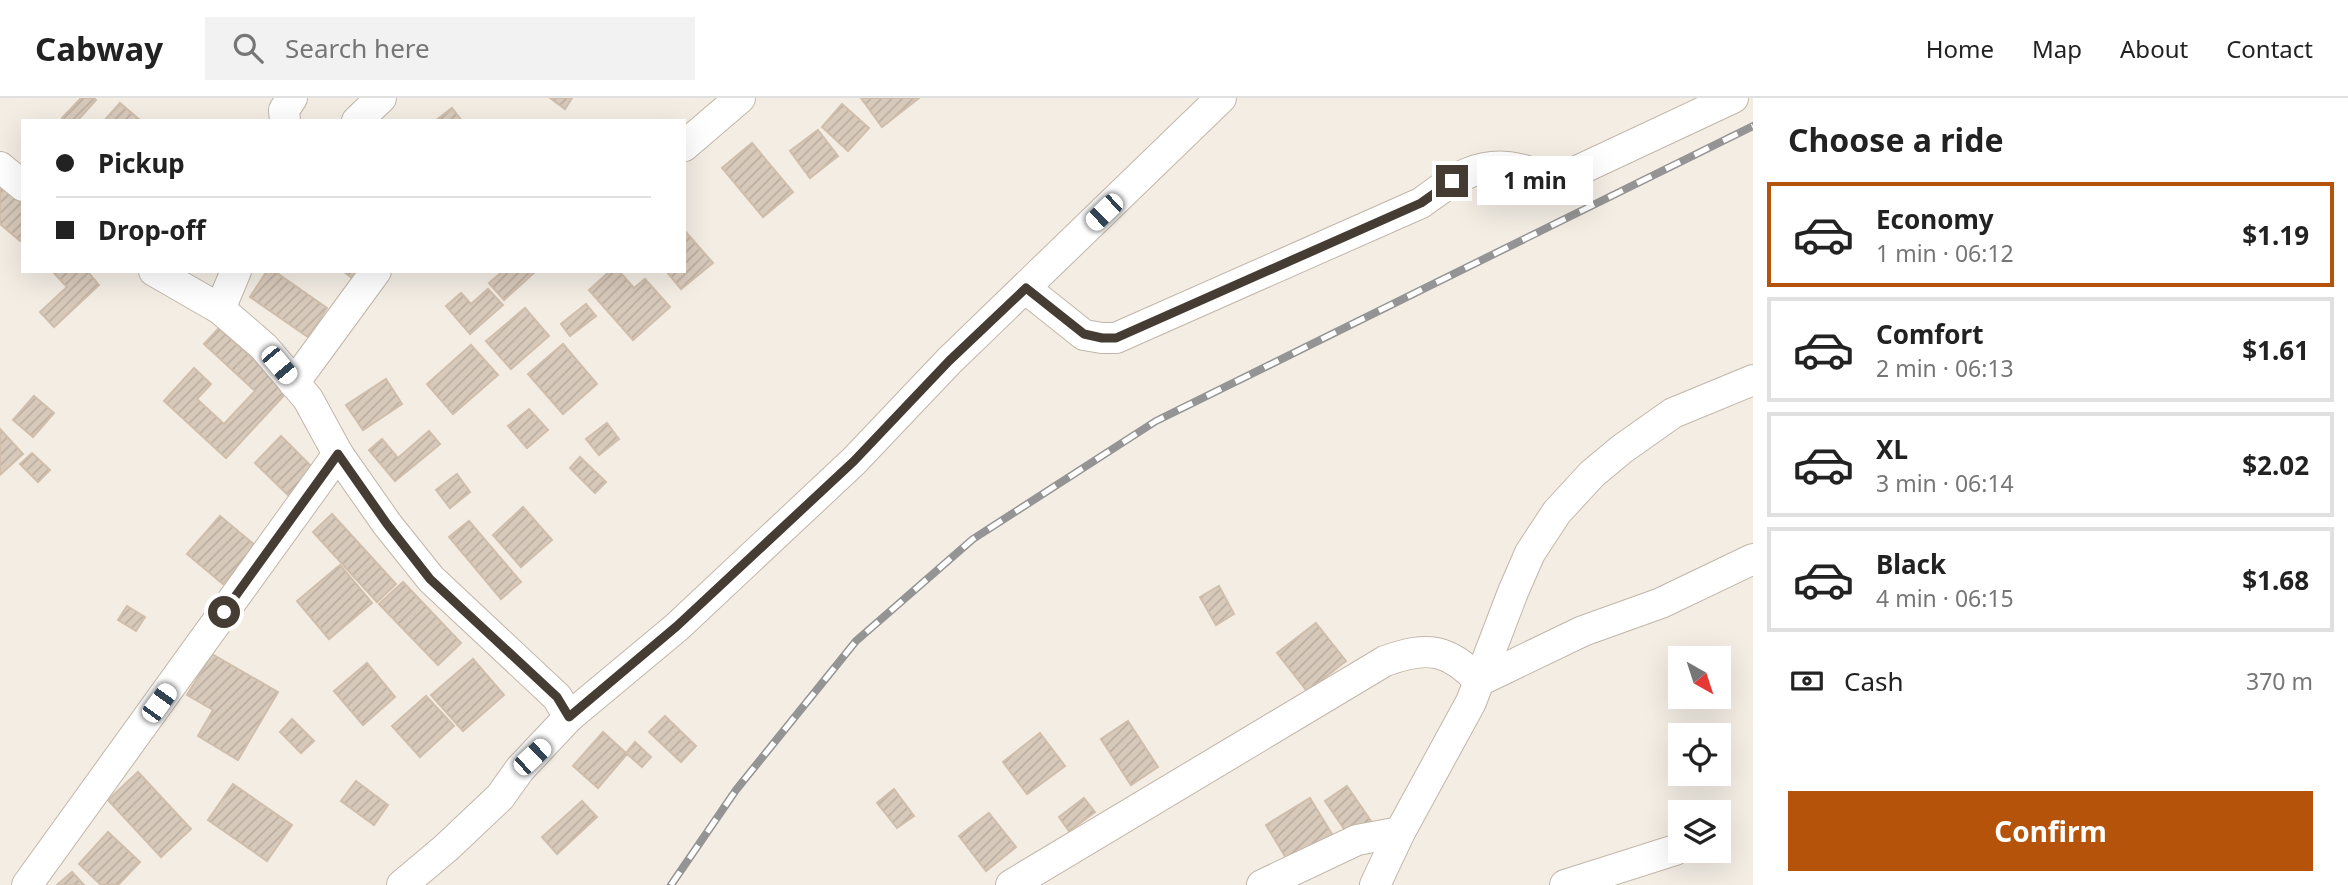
<!DOCTYPE html>
<html lang="en">
<head>
<meta charset="utf-8">
<style>
  :root { --surface:#fff; --page:#f2f2f2; --text:#222; --muted:#767676; --line:#e0e0e0; --accent:#b45309 }
  body { margin:0; font-family:"Noto Sans",sans-serif; background:var(--page); color:var(--text); height:100vh; display:flex; flex-direction:column; font-size:26px; white-space:nowrap }
  * { box-sizing:border-box; margin:0 }
  p { font-size:23px; color:var(--muted) }
  .icon { flex:none; width:38px; height:38px; fill:none; stroke:currentColor; stroke-width:2; stroke-linecap:round; stroke-linejoin:round }
  .map { position:relative; flex:1; overflow:hidden }
  .details { display:flex; flex-direction:column; background:var(--surface); width:595px }
  .details>* { flex:none }
  .hud { position:absolute; left:21px; top:21px; width:665px; height:154px; border-radius:0px; box-shadow:0 7px 28px #0002; display:grid; align-content:center; height:154px; padding:0 35px; background:var(--surface) }
  .needle { width:46px; rotate:141deg }
  .controls { position:absolute; left:1668px; top:548px; display:grid; gap:14px }
  .controls a { display:grid; place-items:center; width:63px; height:63px; border-radius:0px; background:var(--surface); box-shadow:0 7px 28px #0002; font-size:35px }
  .end { position:absolute; width:32px; height:32px; margin:-16px; border:9px solid #453c33; background:#fff; box-shadow:0 0 0 4px #fff }
  .from { border-radius:50% }
  .bubble { position:absolute; height:49px; border-radius:0px; background:var(--surface); box-shadow:0 7px 28px #0002; font-size:23px; font-weight:700; line-height:49px; text-align:center }
  .car { position:absolute; width:21px; height:42px; margin:-21px -10px; border-radius:9px; box-shadow:0 0 5px 2px #0007; background:linear-gradient(#fff 24%,#345 0 40%,#fff 0 76%,#345 0 86%,#fff 0) }
  .hud b { display:flex; align-items:center; gap:24px; height:66px; font-size:26px }
  .hud b+b { border-top:2px solid var(--line) }
  .hud i { width:18px; height:18px; background:var(--text) }
  ul { padding:0; list-style:none }
  li { display:flex; align-items:center; gap:21px; height:105px; margin:0 14px 10px; padding:0 21px; border:4px solid var(--line); border-radius:0px }
  li div { flex:1 }
  li b { display:block; font-size:26px }
  li em { font-style:normal; font-weight:700 }
  li.active { border-color:var(--accent) }
  li>.icon { width:63px; height:63px; stroke-width:1.5 }
  h2 { padding:0 35px; font-size:32px; line-height:84px }
  .pay { display:flex; align-items:center; gap:18px; height:77px; padding:0 35px; font-size:26px }
  .pay p { margin-inline-start:auto }
  .cta { display:flex; gap:14px; margin-top:auto; padding:14px 35px }
  .cta a { flex:1; height:80px; border-radius:0px; background:var(--accent); color:#fff; font-size:28px; font-weight:700; line-height:80px; text-align:center }
  header { display:flex; align-items:center; gap:42px; box-sizing:border-box; height:98px; padding:0 35px; background:var(--surface); border-bottom:2px solid var(--line) }
  header strong { font-size:33px }
  nav { display:flex; gap:38px; margin-inline-start:auto; font-size:24px }
  .search { width:490px; height:63px; background:var(--page); display:flex; align-items:center; gap:18px; box-sizing:border-box; padding:0 24px; border-radius:0px; color:var(--muted); font-size:26px }
  main { display:flex; flex:1; min-height:0 }
  .map>svg:first-child { display:block }
</style>
</head>
<body>
<header>
<strong>Cabway</strong>
<div class="search"><svg class="icon" aria-label="search" viewBox="0 0 24 24"><circle cx="10" cy="10" r="6"/><path d="M15 15l6 6"/></svg>Search here</div>
<nav><a>Home</a><a>Map</a><a>About</a><a>Contact</a></nav>
</header>
<main>
<div class="map">
<svg width="1753" height="787" viewBox="0 0 1753 787">
  <defs>
    <pattern id="building-hatch" width="6" height="6" patternUnits="userSpaceOnUse" patternTransform="scale(1.75)"><rect width="6" height="6" fill="#d8cabb"/><path d="M-1 1l2-2M0 6l6-6M5 7l2-2" fill="none" stroke="#bbaea1"/></pattern>
  </defs>
  <rect width="100%" height="100%" fill="#f3ede4"/>
  <g fill="url(#building-hatch)" stroke="#d0beab" stroke-width="2">
    <path d="M81,0H94L96,2L77,23H65L62,20Z"/>
    <path d="M550,0H572L565,11Z"/>
    <path d="M861,0H919L882,29Z"/>
    <path d="M120,5L141,23H104Z"/>
    <path d="M842,6L869,30L848,53L822,29Z"/>
    <path d="M452,10L462,23H435Z"/>
    <path d="M818,32L838,58L810,80L790,53Z"/>
    <path d="M752,45L793,94L763,119L722,70Z"/>
    <path d="M5,87L23,104V140L20,143L0,126V92Z"/>
    <path d="M684,132L713,165L681,191L666,173H684Z"/>
    <path d="M52,173H87L99,187L54,229L40,214L67,189Z"/>
    <path d="M267,173H274L327,210L308,239L250,199Z"/>
    <path d="M343,173H366L357,184Z"/>
    <path d="M503,173H536L504,202L489,185Z"/>
    <path d="M610,173H619L634,190L645,181L670,209L633,242L589,192Z"/>
    <path d="M488,191L503,207L470,236L446,208L461,195L471,206Z"/>
    <path d="M586,206L596,218L570,238L561,226Z"/>
    <path d="M525,210L549,238L511,271L486,243Z"/>
    <path d="M219,230L288,293L226,360L164,303L194,270L211,286L197,301L224,326L255,293L204,246Z"/>
    <path d="M563,246L597,286L563,316L528,276Z"/>
    <path d="M471,247L498,277L453,316L427,286Z"/>
    <path d="M386,281L402,306L363,332L346,307Z"/>
    <path d="M34,298L54,315L33,339L13,322Z"/>
    <path d="M529,311L548,332L527,350L508,328Z"/>
    <path d="M607,325L619,341L599,357L586,341Z"/>
    <path d="M0,331L23,356L0,377Z"/>
    <path d="M429,333L440,346L395,383L369,352L382,341L398,360Z"/>
    <path d="M281,338L314,371L288,397L255,365Z"/>
    <path d="M32,355L50,372L38,384L20,366Z"/>
    <path d="M580,359L606,384L595,395L570,370Z"/>
    <path d="M457,376L470,394L450,410L436,392Z"/>
    <path d="M523,409L552,442L521,469L493,437Z"/>
    <path d="M332,416L396,486L377,504L313,434Z"/>
    <path d="M220,418L256,448L223,486L187,456Z"/>
    <path d="M469,423L521,484L501,501L449,439Z"/>
    <path d="M340,467L372,505L329,541L297,503Z"/>
    <path d="M403,484L461,545L438,567L379,506Z"/>
    <path d="M1219,488L1234,516L1216,527L1200,499Z"/>
    <path d="M127,508L145,519L136,533L118,522Z"/>
    <path d="M1316,525L1346,563L1307,593L1277,555Z"/>
    <path d="M212,556L278,594L238,662L198,638L213,612L187,597Z"/>
    <path d="M473,561L504,597L463,633L431,597Z"/>
    <path d="M367,565L395,599L363,627L334,593Z"/>
    <path d="M426,598L454,628L420,659L392,628Z"/>
    <path d="M665,618L696,648L681,664L649,634Z"/>
    <path d="M292,621L314,643L301,655L280,634Z"/>
    <path d="M1128,623L1158,669L1131,687L1101,641Z"/>
    <path d="M603,634L626,655L635,644L651,659L642,669L627,656L598,690L573,668Z"/>
    <path d="M1040,635L1065,668L1027,696L1003,664Z"/>
    <path d="M138,674L191,731L161,759L108,702Z"/>
    <path d="M356,683L388,707L374,727L341,703Z"/>
    <path d="M233,686L292,727L267,763L208,722Z"/>
    <path d="M1347,688L1371,723L1349,738L1325,703Z"/>
    <path d="M894,691L914,718L897,730L877,705Z"/>
    <path d="M1084,700L1095,714L1069,733L1059,719Z"/>
    <path d="M1310,700L1338,746L1294,773L1266,727Z"/>
    <path d="M582,703L597,719L557,756L542,739Z"/>
    <path d="M989,715L1016,749L986,773L959,738Z"/>
    <path d="M108,734L140,764L118,787H101L79,766Z"/>
    <path d="M72,774L84,787H57Z"/>
  </g>
  <g fill="none" stroke-linecap="round" stroke-linejoin="round">
    <defs>
      <g id="minor">
        <path d="M285,23L284,12L292,0"/>
        <path d="M357,23L381,0"/>
        <path d="M684,48L740,0"/>
        <path d="M0,69L23,88"/>
        <path d="M154,173L220,211L264,249L308,301L338,356L387,426L431,481L557,599L569,619"/>
        <path d="M1025,190L1084,237L1102,240H1116L1421,105C1452,82 1479,61 1520,71C1535,75 1546,81 1562,80L1733,0"/>
        <path d="M220,211L236,173"/>
        <path d="M294,285L376,173"/>
        <path d="M27,787L338,356"/>
        <path d="M402,787L446,750L500,699L520,671L569,619L677,529L854,363L949,263L1221,0"/>
        <path d="M1011,787L1385,563C1427,548 1448,550 1479,583L1583,533L1661,505L1753,461"/>
        <path d="M1262,787L1357,742L1400,734"/>
        <path d="M1375,787L1400,734L1471,604L1513,494L1530,455L1557,414L1592,376L1622,351L1673,315L1753,282"/>
        <path d="M1565,787L1675,752"/>
      </g>
    </defs>
    <use href="#minor" stroke="#c2b6a9" stroke-width="32"/>
    <use href="#minor" stroke="#fff" stroke-width="30"/>
    <defs>
      <path id="rail" d="M671,787L736,692L856,543L973,441L1156,323L1753,28"/>
    </defs>
    <use href="#rail" stroke="#949494" stroke-width="8"/>
    <use href="#rail" stroke="#fff" stroke-width="5" stroke-dasharray="16" stroke-linecap="butt"/>
  </g>
  <g fill="none" stroke-linecap="round" stroke-linejoin="round">
    <path stroke="#453c33" stroke-width="9" d="M224,514L338,356L387,426L430,481L557,599L569,619L677,528L854,363L949,263L1026,190L1084,236L1102,240H1116L1421,105L1452,83"/>
  </g>
</svg>
<div class="controls">
<a><svg class="needle" viewBox="-14 -14 28 28"><path d="M0-13l5 13h-10z" fill="#e53935"/><path d="M0 13l5-13h-10z" fill="#767676"/></svg></a>
<a><svg class="icon" aria-label="locate" viewBox="0 0 24 24"><circle cx="12" cy="12" r="6"/><path d="M12 2v4M12 18v4M2 12h4M18 12h4"/></svg></a>
<a><svg class="icon" aria-label="layers" viewBox="0 0 24 24"><path d="M12 4l9 5-9 5-9-5zM3 14l9 5 9-5"/></svg></a>
</div>
<i class="end from" style="left:224px;top:514px"></i>
<i class="end" style="left:1452px;top:83px"></i>
<div class="bubble" style="left:1477px;top:58px;width:116px">1 min</div>
<i class="car" style="left:1104px;top:114px;rotate:226deg"></i>
<i class="car" style="left:279px;top:267px;rotate:140deg"></i>
<i class="car" style="left:159px;top:605px;rotate:36deg"></i>
<i class="car" style="left:532px;top:659px;rotate:47deg"></i>
<div class="hud">
<b><i class="from"></i>Pickup</b>
<b><i></i>Drop-off</b>
</div>
</div>
<section class="details">
<h2>Choose a ride</h2>
<ul>
<li class="active"><svg class="icon" aria-label="car" viewBox="0 0 24 24"><path d="M5 17H2v-5l4-1 3-4h7l3 4 3 1v5h-3M9 17h6M6 11h13"/><circle cx="7" cy="17" r="2"/><circle cx="17" cy="17" r="2"/></svg><div><b>Economy</b><p>1 min · 06:12</p></div><em>$1.19</em></li>
<li><svg class="icon" aria-label="car" viewBox="0 0 24 24"><path d="M5 17H2v-5l4-1 3-4h7l3 4 3 1v5h-3M9 17h6M6 11h13"/><circle cx="7" cy="17" r="2"/><circle cx="17" cy="17" r="2"/></svg><div><b>Comfort</b><p>2 min · 06:13</p></div><em>$1.61</em></li>
<li><svg class="icon" aria-label="car" viewBox="0 0 24 24"><path d="M5 17H2v-5l4-1 3-4h7l3 4 3 1v5h-3M9 17h6M6 11h13"/><circle cx="7" cy="17" r="2"/><circle cx="17" cy="17" r="2"/></svg><div><b>XL</b><p>3 min · 06:14</p></div><em>$2.02</em></li>
<li><svg class="icon" aria-label="car" viewBox="0 0 24 24"><path d="M5 17H2v-5l4-1 3-4h7l3 4 3 1v5h-3M9 17h6M6 11h13"/><circle cx="7" cy="17" r="2"/><circle cx="17" cy="17" r="2"/></svg><div><b>Black</b><p>4 min · 06:15</p></div><em>$1.68</em></li>
</ul>
<div class="pay"><svg class="icon" aria-label="cash" viewBox="0 0 24 24"><path d="M3 7h18v10H3z"/><circle cx="12" cy="12" r="2"/></svg>Cash<p>370 m</p></div>
<div class="cta"><a>Confirm</a></div>
</section>
</main>
</body>
</html>
